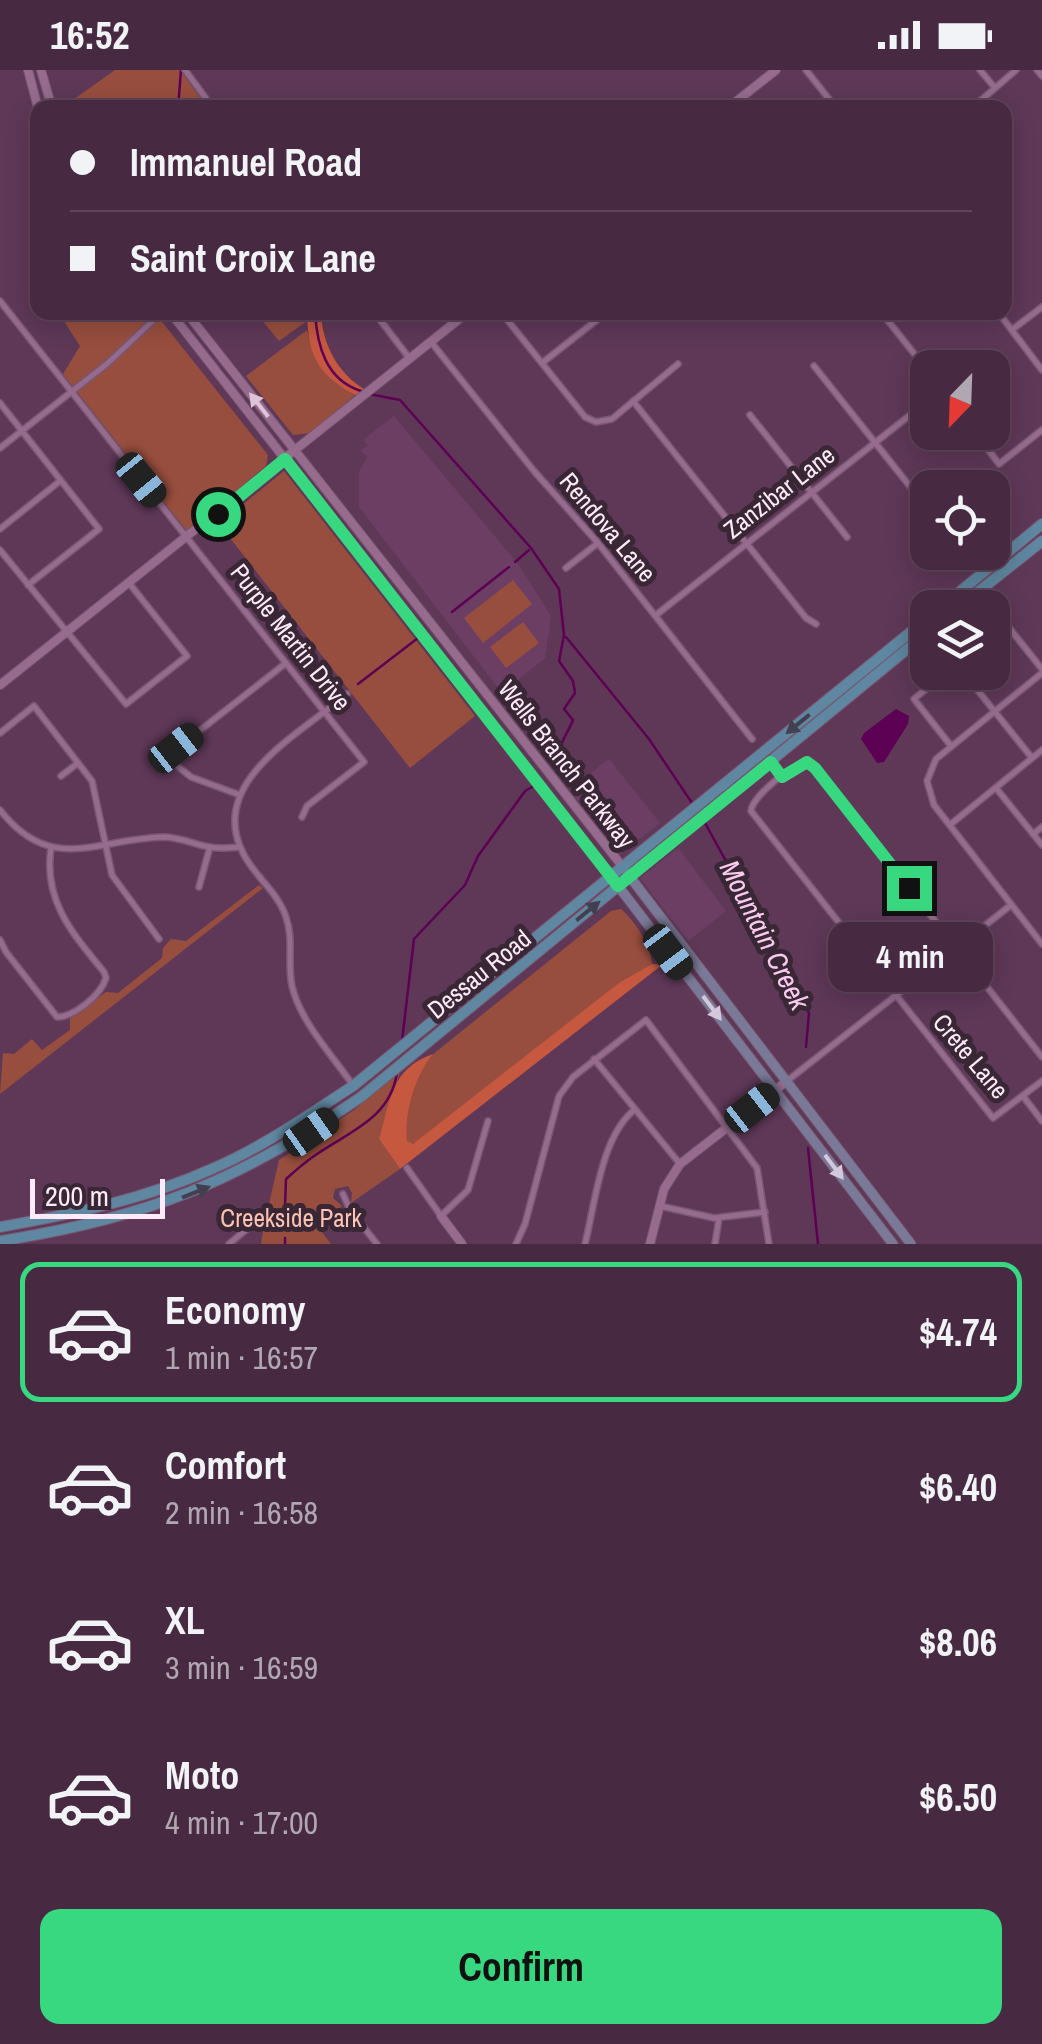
<!DOCTYPE html>
<html lang="en">
<head>
<meta charset="utf-8">
<style>
  :root { --surface:#472a42; --page:#51364d; --text:#f1f3f6; --muted:#b0a7b2; --line:#5f465b; --accent:#38d880 }
  body { margin:0; font-family:"Archivo Narrow",sans-serif; background:var(--page); color:var(--text); height:100vh; display:flex; flex-direction:column; font-size:38px; white-space:nowrap }
  * { box-sizing:border-box; margin:0 }
  p { font-size:32px; color:var(--muted) }
  .icon { flex:none; width:55px; height:55px; fill:none; stroke:currentColor; stroke-width:2; stroke-linecap:round; stroke-linejoin:round }
  .map { position:relative; height:1174px; overflow:hidden }
  .details { display:flex; flex-direction:column; background:var(--surface); flex:1 }
  .details>* { flex:none }
  .guide { position:absolute; left:30px; top:30px; width:982px; height:220px; border-radius:20px; box-shadow:0 5px 25px #0003,0 0 0 2px var(--line); display:grid; align-content:center; height:220px; padding:0 40px; background:var(--surface) }
  .needle { width:65px; rotate:203deg }
  .buttons { position:absolute; left:910px; top:280px; display:grid; gap:20px }
  .buttons a { display:grid; place-items:center; width:100px; height:100px; border-radius:20px; background:var(--surface); box-shadow:0 5px 25px #0003,0 0 0 2px var(--line); font-size:50px }
  .scale { position:absolute; left:30px; bottom:25px; width:135px; box-sizing:border-box; padding-left:10px; border:5px solid #feeaf9; border-top:0; font-size:28px; line-height:35px; white-space:nowrap; color:#feeaf9; -webkit-text-stroke:8px #392735; paint-order:stroke }
  .end { position:absolute; width:45px; height:45px; margin:-22px; border:12px solid #38d880; background:#111; box-shadow:0 0 0 5px #111 }
  .from { border-radius:50% }
  .bubble { position:absolute; height:70px; border-radius:20px; background:var(--surface); box-shadow:0 5px 25px #0003,0 0 0 2px var(--line); font-size:32px; font-weight:800; line-height:70px; text-align:center }
  .car { position:absolute; width:30px; height:60px; margin:-30px -15px; border-radius:12px; box-shadow:0 0 8px 2px #0007; background:linear-gradient(#222 24%,#8ab4d8 0 40%,#222 0 76%,#8ab4d8 0 86%,#222 0) }
  .guide b { display:flex; align-items:center; gap:35px; height:95px; font-size:38px }
  .guide b+b { border-top:2px solid var(--line) }
  .guide i { width:25px; height:25px; background:var(--text) }
  ul { padding:18px 0 0; list-style:none }
  li { display:flex; align-items:center; gap:30px; height:140px; margin:0 20px 15px; padding:0 20px; border:5px solid transparent; border-radius:20px }
  li div { flex:1 }
  li b { display:block; font-size:38px }
  li em { font-style:normal; font-weight:800 }
  li.active { border-color:var(--accent) }
  li>.icon { width:90px; height:90px; stroke-width:1.5 }
  .button { display:flex; gap:20px; margin-top:auto; padding:20px 40px }
  .button a { flex:1; height:115px; border-radius:20px; background:var(--accent); color:#111; font-size:40px; font-weight:800; line-height:115px; text-align:center }
  .status { display:flex; justify-content:space-between; align-items:center; height:70px; padding:0 50px; background:var(--surface); direction:ltr }
  .status svg { height:28px; fill:currentColor }
  .map>svg:first-child { display:block }
</style>
</head>
<body>
<div class="status"><b>16:52</b><svg viewBox="0 0 49 12"><path d="M0 12V9h3v3zM5 12V6h3v6zM10 12V3h3v9zM15 12V0h3v12zM26 1h20v11H26zM47 4h2v5h-2z"/></svg></div>
<div class="map">
<svg width="1042" height="1174" viewBox="0 0 1042 1174">
  <rect width="100%" height="100%" fill="#5f3858"/>
  <g fill="#6c3e64">
    <path d="M394,346L519,495L551,546L545,588L502,623L359,437V402L367,387L361,380L368,375L363,370Z"/>
    <path d="M609,689L660,753L620,784L569,720Z"/>
    <path d="M678,778L726,841L688,871L640,808Z"/>
  </g>
  <g fill="#984e3e">
    <path d="M115,0H180L207,37H63Z"/>
    <path d="M58,242L155,243L268,385L266,396L187,461L63,304L80,276Z"/>
    <path d="M256,243H307V251L279,271Z"/>
    <path d="M307,260C316,296 325,305 355,325L311,363L293,365L246,306Z"/>
    <path d="M284,401L475,646L410,698L219,454Z"/>
    <path d="M513,510L532,534L483,573L464,548Z"/>
    <path d="M523,552L539,573L506,598L490,577Z"/>
    <path d="M259,815L263,818L0,1024L3,983L14,984L32,969L42,980L70,960V949L106,922L118,923L162,888L163,878L171,869L186,871Z"/>
    <path d="M621,839C635,852 651,874 652,894L620,912L422,1069L413,1074L407,1072C405,1042 413,1009 432,985L611,841Z"/>
    <path d="M400,1002L379,1069L400,1099L351,1133L352,1123L348,1116L335,1119L333,1128L342,1136L318,1157L331,1174H261L263,1162L260,1147L269,1134L279,1090L354,1040Z"/>
  </g>
  <g fill="#c65840">
    <path d="M307,243H321C322,273 338,305 366,320L359,327C319,306 308,288 307,243Z"/>
    <path d="M652,894L662,895L400,1099L379,1069C391,1030 390,999 433,984C414,1008 405,1041 407,1071L413,1074L620,912Z"/>
  </g>
  <path fill="#5d0154" d="M896,639L909,646L908,654L884,692L877,693L861,669L864,663Z"/>
  <g fill="none" stroke-linecap="round" stroke-linejoin="round">
    <g stroke="#5d0154" stroke-width="2.5">
      <path d="M178,38L181,0"/>
      <path d="M315,242C317,276 326,310 361,321"/>
      <path d="M369,324L400,330L531,478L559,519L564,565L559,591L573,611L575,623L564,639L573,650C566,668 551,682 563,700"/>
      <path d="M515,492L529,480"/>
      <path d="M452,542L509,497"/>
      <path d="M566,567L649,669L694,736"/>
      <path d="M358,614L418,568"/>
      <path d="M704,751L809,943L806,977"/>
      <path d="M402,971L414,869L465,815L478,786L525,721L532,717"/>
      <path d="M808,1078L818,1174"/>
      <path d="M279,1152L285,1136L286,1109C296,1100 306,1091 317,1084C351,1061 390,1048 397,1003"/>
      <path d="M285,1168V1174"/>
    </g>
    <defs>
      <g id="minor">
        <path d="M185,0L213,38"/>
        <path d="M806,0L836,38"/>
        <path d="M980,0L995,18"/>
        <path d="M1037,0L1042,6"/>
        <path d="M972,38L1016,0"/>
        <path d="M0,231L364,692L307,736L302,747"/>
        <path d="M374,242L410,289"/>
        <path d="M501,242L585,347L596,352L612,349L678,294"/>
        <path d="M881,242L928,301"/>
        <path d="M998,242L1042,300"/>
        <path d="M1013,259L1042,237"/>
        <path d="M431,272L534,401L598,473L752,669"/>
        <path d="M542,293L607,242"/>
        <path d="M814,296L928,439"/>
        <path d="M633,331L806,548L816,554"/>
        <path d="M0,333L99,459L28,515"/>
        <path d="M750,345L847,467"/>
        <path d="M975,362L999,394L1042,360"/>
        <path d="M0,378L108,293L162,242"/>
        <path d="M0,459L60,411"/>
        <path d="M0,480L126,634L187,586L129,513"/>
        <path d="M566,498L598,473"/>
        <path d="M656,545L928,331"/>
        <path d="M992,565L1006,554L1042,599"/>
        <path d="M947,602L914,629L951,676"/>
        <path d="M963,602L1032,688"/>
        <path d="M1042,603L936,689L927,711L934,735L1042,874"/>
        <path d="M347,624C303,662 206,711 243,783C254,806 278,822 286,847C294,869 287,893 292,916C300,951 332,985 352,1014"/>
        <path d="M0,663L34,636L92,711L112,805L159,869"/>
        <path d="M61,706L78,693"/>
        <path d="M996,718L1042,775"/>
        <path d="M240,725L191,707L166,687L286,593"/>
        <path d="M0,740C51,805 96,769 163,767C179,767 194,774 209,777C219,779 230,778 240,777"/>
        <path d="M951,754L1042,680"/>
        <path d="M1033,764L1042,757"/>
        <path d="M199,817L210,777"/>
        <path d="M0,870L6,882L57,947C74,947 101,925 106,908L104,902C73,864 43,831 51,778"/>
        <path d="M1042,987L811,693C795,691 752,726 751,741L993,1048L1042,1011"/>
        <path d="M594,989L680,1094"/>
        <path d="M787,1011L1011,835"/>
        <path d="M1023,1026L1042,1051"/>
        <path d="M407,1098L441,1146L468,1120L488,1051"/>
        <path d="M343,1124L350,1140L377,1174"/>
        <path d="M660,1136L714,1148L765,1142"/>
        <path d="M229,1174L254,1153"/>
        <path d="M516,1174L525,1154L559,1026L573,1007L646,950L757,1098L769,1174"/>
        <path d="M585,1174C595,1134 601,1068 633,1041"/>
        <path d="M715,1174L719,1148"/>
      </g>
      <g id="tertiary">
        <path d="M28,0L38,38"/>
        <path d="M41,0L52,38"/>
        <path d="M728,38L776,0"/>
        <path d="M170,242L610,805"/>
        <path d="M186,242L622,796"/>
        <path d="M0,615L468,242"/>
        <path d="M441,1146L462,1174"/>
        <path d="M650,1174L664,1119L680,1094L787,1011"/>
      </g>
      <g id="secondary">
        <path d="M627,803L911,1174"/>
        <path d="M615,812L893,1174"/>
      </g>
      <g id="primary">
        <path d="M940,538L1042,454"/>
        <path d="M958,538L1042,471"/>
        <path d="M0,1157C73,1144 146,1129 214,1098C263,1077 308,1045 353,1016L928,548"/>
        <path d="M0,1171C147,1148 239,1111 361,1027L928,562"/>
      </g>
    </defs>
    <use href="#minor" stroke="#775772" stroke-width="8"/>
    <use href="#tertiary" stroke="#775772" stroke-width="10"/>
    <use href="#secondary" stroke="#775772" stroke-width="11"/>
    <use href="#primary" stroke="#775772" stroke-width="12"/>
    <use href="#minor" stroke="#966b8e" stroke-width="5"/>
    <use href="#tertiary" stroke="#966b8e" stroke-width="8"/>
    <use href="#secondary" stroke="#7a7997" stroke-width="9"/>
    <use href="#primary" stroke="#5f87a1" stroke-width="10"/>
  </g>
  <defs><path id="oneway-solid" d="M-6-.8H1V-3.2L6.5 0L1 3.2V.8H-6Z" transform="scale(2.5)"/></defs>
  <use fill="#dfc4d9" href="#oneway-solid" transform="translate(259 335) rotate(-128)"/>
  <g fill="#423f50">
    <use href="#oneway-solid" transform="translate(798 654) rotate(141)"/>
    <use href="#oneway-solid" transform="translate(588 841) rotate(-39)"/>
    <use href="#oneway-solid" transform="translate(196 1122) rotate(-22)"/>
  </g>
  <g fill="#d6c8dc">
    <use href="#oneway-solid" transform="translate(712 938) rotate(53)"/>
    <use href="#oneway-solid" transform="translate(834 1097) rotate(53)"/>
  </g>
  <g fill="none" stroke-linecap="round" stroke-linejoin="round">
    <path stroke="#38d880" stroke-width="12" d="M218,444L285,389L618,816L771,692L782,707L807,692L815,698L909,818"/>
  </g>
  <g text-anchor="middle" stroke-width="10" stroke-linejoin="round" paint-order="stroke">
    <g font-size="25" fill="#feeaf9" stroke="#392735">
      <text transform="translate(779 422) rotate(-38)" y="9">Zanzibar Lane</text>
      <text transform="translate(608 457) rotate(50)" y="9">Rendova Lane</text>
      <text transform="translate(291 567) rotate(52)" y="9">Purple Martin Drive</text>
      <text transform="translate(567 694) rotate(52)" y="9">Wells Branch Parkway</text>
      <text transform="translate(479 904) rotate(-39)" y="9">Dessau Road</text>
      <text transform="translate(971 986) rotate(50)" y="9">Crete Lane</text>
    </g>
    <g font-size="25" fill="#fec3b5" stroke="#392735">
      <text x="291" y="1157">Creekside Park</text>
    </g>
    <g font-size="28" font-style="italic" fill="#facbf0" stroke="#392735">
      <text transform="translate(765 865) rotate(63)" y="10">Mountain Creek</text>
    </g>
  </g>
</svg>
<div class="buttons">
<a><svg class="needle" viewBox="-14 -14 28 28"><path d="M0-13l5 13h-10z" fill="#e53935"/><path d="M0 13l5-13h-10z" fill="#b0a7b2"/></svg></a>
<a><svg class="icon" aria-label="locate" viewBox="0 0 24 24"><circle cx="12" cy="12" r="6"/><path d="M12 2v4M12 18v4M2 12h4M18 12h4"/></svg></a>
<a><svg class="icon" aria-label="layers" viewBox="0 0 24 24"><path d="M12 4l9 5-9 5-9-5zM3 14l9 5 9-5"/></svg></a>
</div>
<div class="scale">200 m</div>
<i class="end from" style="left:218px;top:444px"></i>
<i class="end" style="left:909px;top:818px"></i>
<div class="bubble" style="left:828px;top:852px;width:165px">4 min</div>
<i class="car" style="left:141px;top:410px;rotate:141deg"></i>
<i class="car" style="left:176px;top:678px;rotate:52deg"></i>
<i class="car" style="left:668px;top:882px;rotate:143deg"></i>
<i class="car" style="left:752px;top:1038px;rotate:52deg"></i>
<i class="car" style="left:311px;top:1062px;rotate:55deg"></i>
<div class="guide">
<b><i class="from"></i>Immanuel Road</b>
<b><i></i>Saint Croix Lane</b>
</div>
</div>
<section class="details">
<ul>
<li class="active"><svg class="icon" aria-label="car" viewBox="0 0 24 24"><path d="M5 17H2v-5l4-1 3-4h7l3 4 3 1v5h-3M9 17h6M6 11h13"/><circle cx="7" cy="17" r="2"/><circle cx="17" cy="17" r="2"/></svg><div><b>Economy</b><p>1 min · 16:57</p></div><em>$4.74</em></li>
<li><svg class="icon" aria-label="car" viewBox="0 0 24 24"><path d="M5 17H2v-5l4-1 3-4h7l3 4 3 1v5h-3M9 17h6M6 11h13"/><circle cx="7" cy="17" r="2"/><circle cx="17" cy="17" r="2"/></svg><div><b>Comfort</b><p>2 min · 16:58</p></div><em>$6.40</em></li>
<li><svg class="icon" aria-label="car" viewBox="0 0 24 24"><path d="M5 17H2v-5l4-1 3-4h7l3 4 3 1v5h-3M9 17h6M6 11h13"/><circle cx="7" cy="17" r="2"/><circle cx="17" cy="17" r="2"/></svg><div><b>XL</b><p>3 min · 16:59</p></div><em>$8.06</em></li>
<li><svg class="icon" aria-label="car" viewBox="0 0 24 24"><path d="M5 17H2v-5l4-1 3-4h7l3 4 3 1v5h-3M9 17h6M6 11h13"/><circle cx="7" cy="17" r="2"/><circle cx="17" cy="17" r="2"/></svg><div><b>Moto</b><p>4 min · 17:00</p></div><em>$6.50</em></li>
</ul>
<div class="button"><a>Confirm</a></div>
</section>
</body>
</html>
